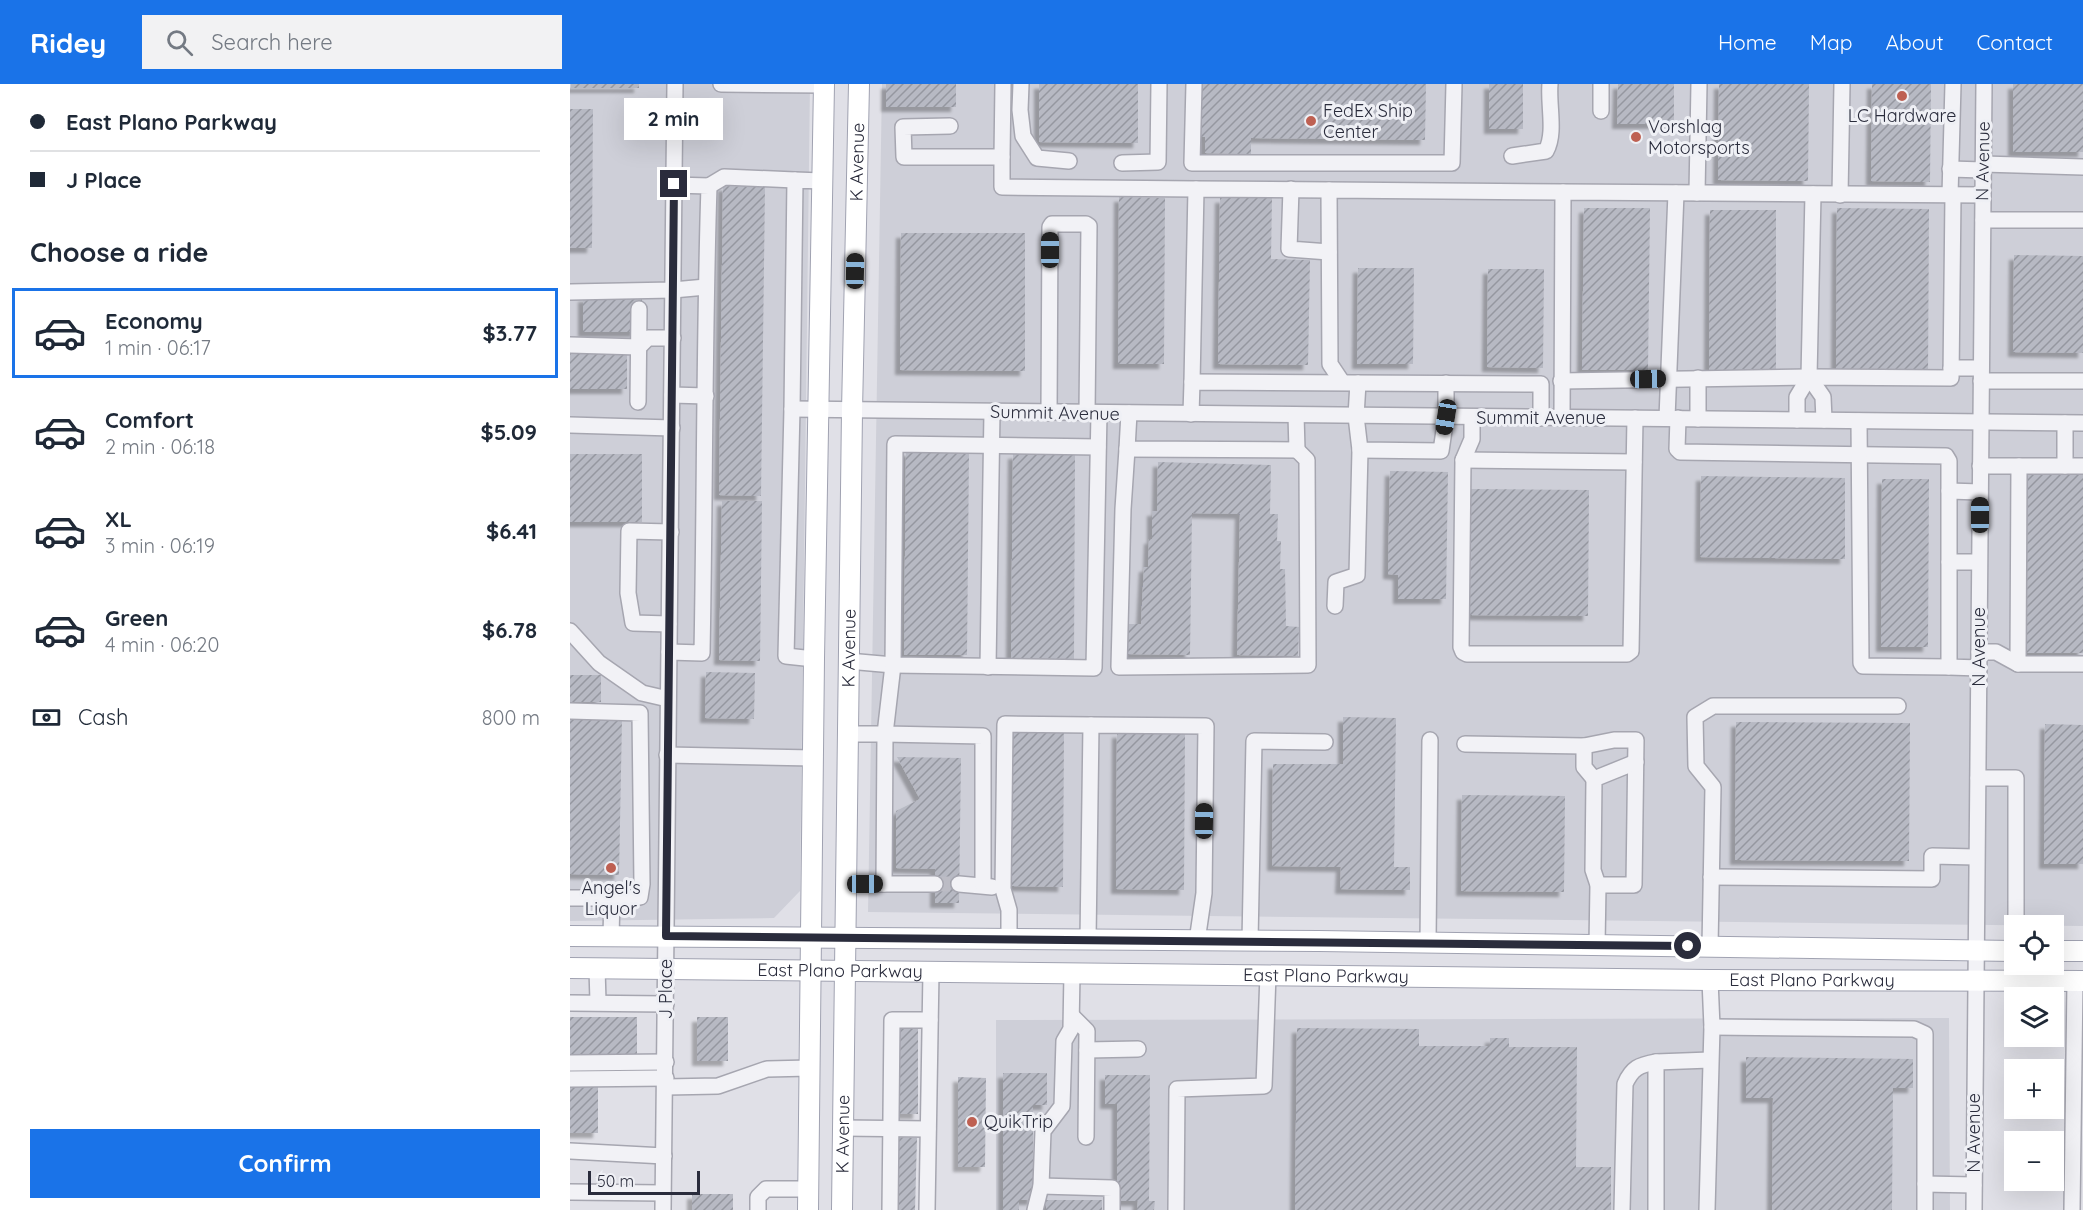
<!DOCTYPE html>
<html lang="en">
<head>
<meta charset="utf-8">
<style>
  :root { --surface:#fff; --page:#f2f2f3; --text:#1f2937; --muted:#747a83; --line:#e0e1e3; --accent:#1a73e8 }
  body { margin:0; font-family:Quicksand,sans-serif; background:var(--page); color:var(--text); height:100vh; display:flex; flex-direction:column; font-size:22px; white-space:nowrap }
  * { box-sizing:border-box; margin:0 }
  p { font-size:20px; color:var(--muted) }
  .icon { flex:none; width:33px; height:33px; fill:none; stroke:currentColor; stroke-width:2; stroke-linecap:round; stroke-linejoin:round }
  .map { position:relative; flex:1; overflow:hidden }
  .panel { display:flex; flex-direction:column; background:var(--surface); width:570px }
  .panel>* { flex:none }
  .top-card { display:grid; align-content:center; height:132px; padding:0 30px; background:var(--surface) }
  .buttons { position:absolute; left:1434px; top:831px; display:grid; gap:12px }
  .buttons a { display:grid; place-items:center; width:60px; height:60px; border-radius:0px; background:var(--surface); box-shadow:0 6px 24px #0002; font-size:30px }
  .scale { position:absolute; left:18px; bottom:15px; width:112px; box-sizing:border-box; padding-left:6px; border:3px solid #2a2c3c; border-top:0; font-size:16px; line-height:21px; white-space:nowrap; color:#2a2c3c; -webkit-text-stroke:4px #eff0f5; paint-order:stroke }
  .end { position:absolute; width:27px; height:27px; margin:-14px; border:8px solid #2a2c3c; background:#fff; box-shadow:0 0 0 3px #fff }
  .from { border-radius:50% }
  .bubble { position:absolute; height:42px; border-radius:0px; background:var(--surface); box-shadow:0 6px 24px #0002; font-size:20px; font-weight:700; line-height:42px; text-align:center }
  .car { position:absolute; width:18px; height:36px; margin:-18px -9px; border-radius:8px; box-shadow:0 0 4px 2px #0007; background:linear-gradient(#222 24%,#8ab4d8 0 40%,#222 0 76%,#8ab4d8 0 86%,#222 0) }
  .top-card b { display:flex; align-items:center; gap:21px; height:57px; font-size:22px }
  .top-card b+b { border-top:2px solid var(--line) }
  .top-card i { width:15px; height:15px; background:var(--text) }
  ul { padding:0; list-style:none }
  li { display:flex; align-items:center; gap:18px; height:90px; margin:0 12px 9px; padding:0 18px; border:3px solid transparent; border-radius:0px }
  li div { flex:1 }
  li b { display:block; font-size:22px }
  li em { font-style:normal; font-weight:700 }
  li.on { border-color:var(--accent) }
  li>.icon { width:54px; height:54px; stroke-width:1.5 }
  h2 { padding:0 30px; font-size:27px; line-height:72px }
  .pay { display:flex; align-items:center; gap:15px; height:66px; padding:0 30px; font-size:22px }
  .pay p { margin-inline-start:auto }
  .primary-button { display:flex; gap:12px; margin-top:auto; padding:12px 30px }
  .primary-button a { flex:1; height:69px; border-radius:0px; background:var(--accent); color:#fff; font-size:24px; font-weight:700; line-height:69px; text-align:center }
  header { display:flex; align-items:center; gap:36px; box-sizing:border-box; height:84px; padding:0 30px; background:var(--accent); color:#fff }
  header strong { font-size:28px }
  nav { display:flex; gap:33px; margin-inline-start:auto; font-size:21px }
  .search { width:420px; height:54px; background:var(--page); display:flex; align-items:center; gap:15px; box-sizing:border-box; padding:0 21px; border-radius:0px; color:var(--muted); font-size:22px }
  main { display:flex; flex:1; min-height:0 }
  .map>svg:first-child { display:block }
</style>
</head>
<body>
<header>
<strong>Ridey</strong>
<div class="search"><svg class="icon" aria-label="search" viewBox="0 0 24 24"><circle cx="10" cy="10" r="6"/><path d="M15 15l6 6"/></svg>Search here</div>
<nav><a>Home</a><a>Map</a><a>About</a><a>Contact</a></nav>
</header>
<main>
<section class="panel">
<div class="top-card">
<b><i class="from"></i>East Plano Parkway</b>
<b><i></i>J Place</b>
</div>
<h2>Choose a ride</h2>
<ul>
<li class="on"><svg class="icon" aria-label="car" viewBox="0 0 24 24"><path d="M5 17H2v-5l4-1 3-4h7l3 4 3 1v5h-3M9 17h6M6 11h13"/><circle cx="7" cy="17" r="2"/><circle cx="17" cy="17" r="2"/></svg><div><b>Economy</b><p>1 min · 06:17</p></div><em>$3.77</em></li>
<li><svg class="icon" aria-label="car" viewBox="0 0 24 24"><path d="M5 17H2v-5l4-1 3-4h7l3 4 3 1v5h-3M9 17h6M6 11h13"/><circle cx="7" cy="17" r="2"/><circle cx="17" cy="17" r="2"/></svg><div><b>Comfort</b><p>2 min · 06:18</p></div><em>$5.09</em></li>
<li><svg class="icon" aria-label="car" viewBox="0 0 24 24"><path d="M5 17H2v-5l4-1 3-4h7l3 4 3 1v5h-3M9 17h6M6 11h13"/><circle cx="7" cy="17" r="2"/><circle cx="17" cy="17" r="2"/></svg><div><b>XL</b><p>3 min · 06:19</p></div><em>$6.41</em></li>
<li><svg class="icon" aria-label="car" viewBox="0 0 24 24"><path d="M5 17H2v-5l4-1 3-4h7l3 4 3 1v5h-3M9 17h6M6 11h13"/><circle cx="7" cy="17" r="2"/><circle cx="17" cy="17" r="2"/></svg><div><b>Green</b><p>4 min · 06:20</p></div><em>$6.78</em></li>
</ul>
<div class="pay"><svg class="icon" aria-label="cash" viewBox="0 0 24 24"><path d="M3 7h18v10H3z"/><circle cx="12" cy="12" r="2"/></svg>Cash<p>800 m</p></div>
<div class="primary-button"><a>Confirm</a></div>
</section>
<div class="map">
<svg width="1513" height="1126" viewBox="0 0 1513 1126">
  <defs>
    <pattern id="building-hatch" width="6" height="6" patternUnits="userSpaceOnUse" patternTransform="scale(1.5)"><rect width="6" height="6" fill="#b7b9c3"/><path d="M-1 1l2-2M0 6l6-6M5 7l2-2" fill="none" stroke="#9597a0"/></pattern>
    <filter id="shadow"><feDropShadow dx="-5" dy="5" stdDeviation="1.5" flood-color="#0004"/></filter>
  </defs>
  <rect width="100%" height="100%" fill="#e0e0e7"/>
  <g fill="#cecfd8">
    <path d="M0,0H240L230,807L204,834L0,837Z"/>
    <path d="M312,0H1513V842L298,828Z"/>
    <path d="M1379,934L1380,1126H426V936Z"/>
  </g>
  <g fill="url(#building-hatch)" filter="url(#shadow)">
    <rect x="1" y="0" width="68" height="4"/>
    <rect x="316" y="0" width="70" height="23"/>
    <path d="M469,0H568V59L469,58Z"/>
    <path d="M632,0H856L855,56L681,54V70L635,69V53H627V20H631Z"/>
    <rect x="919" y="0" width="34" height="45"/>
    <path d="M1048,0H1104V40H1047Z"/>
    <path d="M1149,0H1239L1238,97L1148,96Z"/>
    <path d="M1302,0H1361L1360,98L1301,97Z"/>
    <rect x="1443" y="0" width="70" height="68"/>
    <path d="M0,25H23L22,164H0Z"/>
    <path d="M153,102L195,103L191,412L149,411Z"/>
    <path d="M549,113L595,114L594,280H548Z"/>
    <path d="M650,114H702L701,175L740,176L738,281L648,280Z"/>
    <path d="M1014,124H1080L1078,286H1012Z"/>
    <path d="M1267,124L1359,125L1358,290L1266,289Z"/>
    <path d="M1140,126H1206V289L1139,288Z"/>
    <path d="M331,149H455V287L330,286Z"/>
    <path d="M1444,171L1513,172V269L1443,268Z"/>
    <path d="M788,184H844L843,280H787Z"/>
    <path d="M918,185H974L973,284L917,283Z"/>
    <path d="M13,213L72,214V225L66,248H13Z"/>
    <rect x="0" y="269" width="57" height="36"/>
    <path d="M336,367L399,368L397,571H334Z"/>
    <rect x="0" y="370" width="72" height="68"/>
    <path d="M443,370L505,371L504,575L441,574Z"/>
    <path d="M588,378L701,381L700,430H708L707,457H711L710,485H715L716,542L729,543L728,572L667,571L670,430L622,429L620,571L558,570L559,540H571L574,483H578L579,455H582V427H587Z"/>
    <path d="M1458,386L1513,387V569H1457Z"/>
    <path d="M820,387L878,388L876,515H828V491L818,490Z"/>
    <path d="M1131,392L1275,394V475L1130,473Z"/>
    <path d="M1312,395H1359L1358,563H1311Z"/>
    <path d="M899,405L1019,406L1018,532L898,531Z"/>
    <path d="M152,417H192L190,577L149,576Z"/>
    <path d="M136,588L185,589L184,635L135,634Z"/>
    <rect x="0" y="591" width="31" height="27"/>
    <path d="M773,633L826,634L824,783H840V806L770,805L771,783L702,782L703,680H773Z"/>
    <path d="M0,635L52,636L49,791L0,790Z"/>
    <path d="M1166,638L1340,639L1339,777L1165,776Z"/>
    <path d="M1475,640L1513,641V780H1474Z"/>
    <path d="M443,645H494L493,803L442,802Z"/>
    <path d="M547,649H615L614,806L546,805Z"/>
    <path d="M327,673L391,674L389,819H365V785L326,784V727L350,715Z"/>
    <path d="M892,711L995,712L994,808L891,807Z"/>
    <rect x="0" y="933" width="67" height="42"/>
    <rect x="127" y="933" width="31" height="44"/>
    <rect x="327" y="943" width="21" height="87"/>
    <path d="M727,944L849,945V962H920V954H939V963H1007L1006,1083H1041V1126H725Z"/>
    <path d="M1176,973L1343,975V1004H1323L1322,1126H1202L1203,1014H1176Z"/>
    <path d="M433,989H477V1021H463V1116H449V1126H433Z"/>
    <path d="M535,991H580L579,1117H585L584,1126H567L568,1117H547V1020H535Z"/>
    <path d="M388,993L416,994L415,1083H388Z"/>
    <rect x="0" y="997" width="28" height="52"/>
    <path d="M326,1053L347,1054L345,1126H325Z"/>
    <rect x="122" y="1110" width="41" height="16"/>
    <rect x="476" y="1116" width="56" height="10"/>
  </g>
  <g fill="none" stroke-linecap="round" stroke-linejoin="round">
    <path stroke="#bcbcc5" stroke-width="15" stroke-dasharray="15 8" stroke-linecap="butt" d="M365,800H389"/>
    <defs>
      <g id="minor">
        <path d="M151,0L254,1"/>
        <path d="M451,0L450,26L453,52L467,74L499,77"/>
        <path d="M624,0L622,79H882L884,0"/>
        <path d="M1031,0V27"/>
        <path d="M380,42L333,43L334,73H432L433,0"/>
        <path d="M942,72L976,67C986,49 978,21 980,0"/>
        <path d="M432,73V103L626,105"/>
        <path d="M552,79L588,78L589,0"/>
        <path d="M1413,80L1513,83"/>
        <path d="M1380,85L1413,86"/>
        <path d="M139,102L154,93L225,96"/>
        <path d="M721,105L719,165L759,168"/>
        <path d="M1127,109L1129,0"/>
        <path d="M1270,111L1272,0"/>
        <path d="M1380,111L1383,0"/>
        <path d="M1413,136H1513"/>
        <path d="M0,208L103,206L136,203"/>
        <path d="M0,261L69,263L78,254H103"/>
        <path d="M1381,284H1411"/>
        <path d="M1239,293L1253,313L1254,336"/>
        <path d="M1128,294V335"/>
        <path d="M991,297L1239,293L1381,294L1383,111"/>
        <path d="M1411,297H1513"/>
        <path d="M622,298L626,105L759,106"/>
        <path d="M772,298L760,280L759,106L993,108"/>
        <path d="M788,299L786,332L790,366L871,367L876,333V299"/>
        <path d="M102,311L136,312"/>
        <path d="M68,318L69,225"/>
        <path d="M222,325L1513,339"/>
        <path d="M479,329L480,143L482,140H516L519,142L517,329"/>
        <path d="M559,329L557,365L727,366L726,331"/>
        <path d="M621,330L622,298L971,300V334"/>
        <path d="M902,333V355L893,376L891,563L893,568L897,570H1057L1061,567L1065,334"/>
        <path d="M992,334L993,108L1413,111"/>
        <path d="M1097,334L1106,109"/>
        <path d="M1108,334L1107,365L1110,368L1376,372L1379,377V583L1409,584"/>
        <path d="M1227,336V313L1239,293L1243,110"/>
        <path d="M1289,337L1291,579L1293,582L1379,583"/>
        <path d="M1495,339V382"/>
        <path d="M0,341L102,344"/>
        <path d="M557,365L553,425L549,583L738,581L737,376L727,366"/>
        <path d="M893,376L1064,378"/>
        <path d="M1410,382H1513"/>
        <path d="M1379,407L1410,408"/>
        <path d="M1379,478H1409"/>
        <path d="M765,522L766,498L787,491L790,366"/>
        <path d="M99,540L63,539L58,509L59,447L101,448"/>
        <path d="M0,547L29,579L72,609L98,615"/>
        <path d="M99,568L132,569C135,413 134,257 139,102L104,101"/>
        <path d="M1409,568H1426L1448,580H1513"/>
        <path d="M244,575L216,572L222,325L225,96L252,97"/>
        <path d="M278,577L323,581L524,584L529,329"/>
        <path d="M1448,580L1449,382"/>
        <path d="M418,583L422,328"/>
        <path d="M0,627L70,629L72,800L70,813L65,814H0"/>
        <path d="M895,660L1014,662L1044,656H1066L1064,801H1028"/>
        <path d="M1014,662V683L1024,695"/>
        <path d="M97,671L243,674"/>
        <path d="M1408,694H1446V842"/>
        <path d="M1141,793L1362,795V772L1406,773"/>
        <path d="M275,800H314L315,650H277"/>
        <path d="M314,800H365"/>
        <path d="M389,800L422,803"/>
        <path d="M413,801V652L315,650L323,581L325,360L528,363"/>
        <path d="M41,852L42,814"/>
        <path d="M439,855V826L433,805L435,640L521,641"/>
        <path d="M518,856L521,641L636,642L634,809L627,857"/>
        <path d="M680,857L684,657L755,658"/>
        <path d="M858,859L860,656"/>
        <path d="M1027,861L1028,801L1023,786L1024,695L1066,678"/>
        <path d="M1140,862L1143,703L1126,682L1125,633L1143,622H1328"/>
        <path d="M27,884L28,918"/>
        <path d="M0,919L96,920"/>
        <path d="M502,932L517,947L516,1053"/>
        <path d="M1142,943L1344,945L1355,950V1126"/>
        <path d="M517,966L568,965"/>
        <path d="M0,979L96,978"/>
        <path d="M0,995L96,994"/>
        <path d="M96,1003L148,1002L197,985L240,984"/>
        <path d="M273,1044L358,1045"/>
        <path d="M0,1067L94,1072"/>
        <path d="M1355,1100L1404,1101"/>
        <path d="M471,1102L542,1104V1126"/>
        <path d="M0,1108L93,1109"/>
        <path d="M93,1126L105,0"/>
        <path d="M188,1126V1113L196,1105H239"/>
        <path d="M320,1126L322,936H360"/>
        <path d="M357,1126L361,888"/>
        <path d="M465,1126L471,1102L473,1047L492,1022L494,957L501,945L502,889"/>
        <path d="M606,1126L607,1005L694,1002L698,890"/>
        <path d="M1052,1126L1055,1000C1062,984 1069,981 1086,978"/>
        <path d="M1086,1126V978L1140,976"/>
        <path d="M1137,1126L1142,943L1140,896"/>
        <path d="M1404,1126L1414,0"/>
        <path d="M1502,1126L1505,897"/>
      </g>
      <g id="major">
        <path d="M0,852L749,857L1444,867"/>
        <path d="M1484,867H1513"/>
        <path id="s1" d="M0,884L1140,896L1513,897"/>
        <path d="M238,1126L244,575L254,0"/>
        <path id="s2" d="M272,1126L282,327L289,0"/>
      </g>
    </defs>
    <use href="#minor" stroke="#a6a6b0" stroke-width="18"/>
    <use href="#major" stroke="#a0a2b1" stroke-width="22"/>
    <use href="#minor" stroke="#f2f2f6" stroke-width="15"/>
    <use href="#major" stroke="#fff" stroke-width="20"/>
  </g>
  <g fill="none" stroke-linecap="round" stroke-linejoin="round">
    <path stroke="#2a2c3c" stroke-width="8" d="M104,100L96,852L1118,862"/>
  </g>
  <g fill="#be6052" stroke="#eff0f5" stroke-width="2">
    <circle cx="1332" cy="12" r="6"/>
    <circle cx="741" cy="37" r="6"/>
    <circle cx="1066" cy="53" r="6"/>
    <circle cx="41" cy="784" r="6"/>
    <circle cx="402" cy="1038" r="6"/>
  </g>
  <g text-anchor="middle" stroke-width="6" stroke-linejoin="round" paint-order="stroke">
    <g font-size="18" fill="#2a2c3c" stroke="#eff0f5" text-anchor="start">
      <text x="753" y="33">FedEx Ship<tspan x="753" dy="21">Center</tspan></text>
      <text x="1332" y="38" text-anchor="middle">LC Hardware</text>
      <text x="1078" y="49">Vorshlag<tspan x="1078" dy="21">Motorsports</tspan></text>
      <text x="41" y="810" text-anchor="middle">Angel's<tspan x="41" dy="21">Liquor</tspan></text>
      <text x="414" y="1044">QuikTrip</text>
    </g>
    <g font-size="18" fill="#2a2c3c" stroke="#eff0f5">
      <text dy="6" stroke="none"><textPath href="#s2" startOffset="1048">K Avenue</textPath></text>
      <text transform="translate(1413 77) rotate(-89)" y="6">N Avenue</text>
      <text transform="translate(485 329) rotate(1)" y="6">Summit Avenue</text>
      <text x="971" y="340">Summit Avenue</text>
      <text dy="6" stroke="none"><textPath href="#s2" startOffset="562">K Avenue</textPath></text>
      <text transform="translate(1409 563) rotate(-90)" y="6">N Avenue</text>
      <text dy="6" stroke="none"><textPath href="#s1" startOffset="270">East Plano Parkway</textPath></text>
      <text dy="6" stroke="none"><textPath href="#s1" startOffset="756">East Plano Parkway</textPath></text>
      <text dy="6" stroke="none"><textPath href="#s1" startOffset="1242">East Plano Parkway</textPath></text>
      <text transform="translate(96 905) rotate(-90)" y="6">J Place</text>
      <text dy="6" stroke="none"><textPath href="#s2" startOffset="76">K Avenue</textPath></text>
      <text transform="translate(1404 1049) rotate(-90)" y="6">N Avenue</text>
    </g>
  </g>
</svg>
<div class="buttons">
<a><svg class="icon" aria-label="locate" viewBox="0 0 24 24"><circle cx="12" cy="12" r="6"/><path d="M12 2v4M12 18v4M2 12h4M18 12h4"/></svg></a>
<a><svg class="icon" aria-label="layers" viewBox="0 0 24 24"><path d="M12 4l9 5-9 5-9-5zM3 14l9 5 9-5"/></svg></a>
<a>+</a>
<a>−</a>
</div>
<div class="scale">50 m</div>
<i class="end from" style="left:1118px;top:862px"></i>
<i class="end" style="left:104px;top:100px"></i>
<div class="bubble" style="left:54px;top:14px;width:99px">2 min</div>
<i class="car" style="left:480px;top:166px;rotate:0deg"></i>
<i class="car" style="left:285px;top:187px;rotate:1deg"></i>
<i class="car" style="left:1078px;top:295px;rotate:89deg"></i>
<i class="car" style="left:876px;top:333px;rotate:189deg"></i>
<i class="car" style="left:1410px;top:431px;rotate:0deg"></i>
<i class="car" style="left:634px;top:737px;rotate:1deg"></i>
<i class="car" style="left:295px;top:800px;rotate:90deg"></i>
</div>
</main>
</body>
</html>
